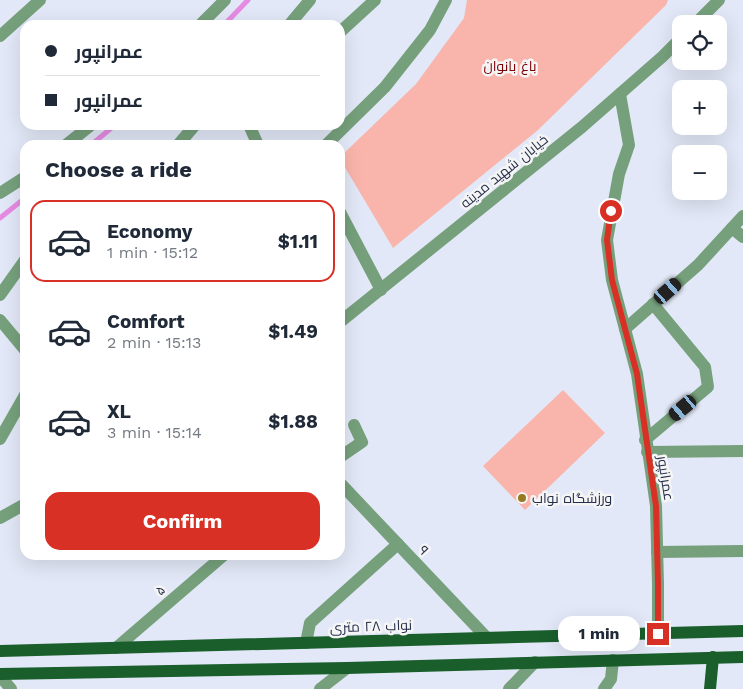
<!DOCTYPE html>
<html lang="en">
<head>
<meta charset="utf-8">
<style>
  :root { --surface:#fff; --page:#f6f6f7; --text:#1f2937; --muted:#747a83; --line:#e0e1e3; --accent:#d93025 }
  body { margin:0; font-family:"Work Sans",Cairo,sans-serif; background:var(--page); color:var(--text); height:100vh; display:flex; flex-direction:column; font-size:19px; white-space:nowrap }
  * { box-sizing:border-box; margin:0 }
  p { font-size:16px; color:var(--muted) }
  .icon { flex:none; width:28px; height:28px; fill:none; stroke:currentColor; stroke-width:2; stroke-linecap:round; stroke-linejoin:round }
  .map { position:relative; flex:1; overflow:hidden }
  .details { position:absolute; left:20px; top:140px; width:325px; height:420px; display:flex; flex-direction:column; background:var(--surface); border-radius:15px; box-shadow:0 5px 20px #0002 }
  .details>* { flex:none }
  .top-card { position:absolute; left:20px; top:20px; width:325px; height:110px; border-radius:15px; box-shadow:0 5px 20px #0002; display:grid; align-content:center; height:110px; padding:0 25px; background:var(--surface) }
  .tools { position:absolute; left:672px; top:15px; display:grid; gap:10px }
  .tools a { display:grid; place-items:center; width:55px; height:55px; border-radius:10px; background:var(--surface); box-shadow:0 5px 20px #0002; font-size:25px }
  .end { position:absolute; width:22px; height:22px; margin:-11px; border:6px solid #d93025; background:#fff; box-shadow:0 0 0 2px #fff }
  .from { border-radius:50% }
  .bubble { position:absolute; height:35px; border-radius:15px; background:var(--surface); box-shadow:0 5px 20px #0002; font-size:16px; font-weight:700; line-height:35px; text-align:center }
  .car { position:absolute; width:15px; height:30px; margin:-15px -8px; border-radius:6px; box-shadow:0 0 4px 1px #0007; background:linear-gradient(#222 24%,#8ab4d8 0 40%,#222 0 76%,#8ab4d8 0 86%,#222 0) }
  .top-card b { display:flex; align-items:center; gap:18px; height:48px; font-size:19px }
  .top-card b+b { border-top:1px solid var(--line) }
  .top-card i { width:12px; height:12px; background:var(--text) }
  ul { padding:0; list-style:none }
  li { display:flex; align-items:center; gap:15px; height:82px; margin:0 10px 8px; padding:0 15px; border:2px solid transparent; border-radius:15px }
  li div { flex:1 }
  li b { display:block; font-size:19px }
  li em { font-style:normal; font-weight:700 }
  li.current { border-color:var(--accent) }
  li>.icon { width:45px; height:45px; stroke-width:1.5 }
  h2 { padding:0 25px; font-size:22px; line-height:60px }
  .primary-button { display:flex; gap:10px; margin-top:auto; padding:10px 25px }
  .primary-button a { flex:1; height:58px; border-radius:15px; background:var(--accent); color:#fff; font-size:20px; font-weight:700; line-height:58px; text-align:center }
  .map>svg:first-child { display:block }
</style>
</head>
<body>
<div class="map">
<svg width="743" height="689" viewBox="0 0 743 689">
  <rect width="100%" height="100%" fill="#e2e8f7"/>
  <g fill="#f9b5ab">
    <path d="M467,0H668L666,5L538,130L393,248L340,159V157L416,84L464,18Z"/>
    <path d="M563,390L605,433L525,510L483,466Z"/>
  </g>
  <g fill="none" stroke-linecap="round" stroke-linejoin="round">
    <g stroke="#e68be3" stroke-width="5">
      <path d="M224,25L248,0"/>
      <path d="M91,145L115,125"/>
      <path d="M0,218L25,198"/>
    </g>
    <g stroke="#76a07c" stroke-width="12">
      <path d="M695,24L719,0"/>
      <path d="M200,25L225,0"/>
      <path d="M289,25L310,0"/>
      <path d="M340,32L375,0"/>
      <path d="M0,36L40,0"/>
      <path d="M620,94L629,145L619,174L607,240L612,280L637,374L656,506L658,584V634"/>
      <path d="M249,125L258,145"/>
      <path d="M66,145L91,125"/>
      <path d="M178,145L195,125"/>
      <path d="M326,145L385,87L430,30L446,0"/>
      <path d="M0,193L25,177"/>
      <path d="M340,212L381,290"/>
      <path d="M732,228L743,237"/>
      <path d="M0,295L25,260"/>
      <path d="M0,320L25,350"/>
      <path d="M340,322L582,127L662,57L681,38"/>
      <path d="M625,329L698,265L743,216"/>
      <path d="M0,439L25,395"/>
      <path d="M645,440L708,387L705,367L653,304"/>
      <path d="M647,452L743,451"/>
      <path d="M340,457L362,442L354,425"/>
      <path d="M340,483L487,638"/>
      <path d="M0,518L25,504"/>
      <path d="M657,552L743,551"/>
      <path d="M306,643L310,623L398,544"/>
      <path d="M116,648L224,555"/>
      <path d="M0,676L11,689"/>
      <path d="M320,689L347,668"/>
      <path d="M509,689L535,662"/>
      <path d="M604,689L611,679L613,660"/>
    </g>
    <g stroke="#195e2b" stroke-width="12">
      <path d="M0,651L743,631"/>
      <path d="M0,674L347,668L743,657"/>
      <path d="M710,689L713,657"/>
    </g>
  </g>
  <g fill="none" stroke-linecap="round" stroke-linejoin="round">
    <path stroke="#d93025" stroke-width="6" d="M611,211L607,240L612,280L637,374L656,506L658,584V634"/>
  </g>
  <circle fill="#977921" stroke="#f5f5f5" stroke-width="2" cx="522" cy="498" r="5"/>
  <g text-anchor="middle" stroke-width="5" stroke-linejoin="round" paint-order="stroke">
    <g font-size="14" fill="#7b0104" stroke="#f5f5f5">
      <text x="510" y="71">باغ بانوان</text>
    </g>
    <g font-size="14" fill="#252f4c" stroke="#f5f5f5">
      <text transform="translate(504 171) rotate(-39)" y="5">خیابان شهید مدینه</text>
      <text transform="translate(666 478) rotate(81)" y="5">عمرانپور</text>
      <text transform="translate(424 550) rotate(47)" y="5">۹</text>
      <text transform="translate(160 590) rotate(-41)" y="5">۵</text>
      <text transform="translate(371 626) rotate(-2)" y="5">نواب ۲۸ متری</text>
    </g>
    <g font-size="14" fill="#252f4c" stroke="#f5f5f5" text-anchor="start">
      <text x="532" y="503">ورزشگاه نواب</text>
    </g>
  </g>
</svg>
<div class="tools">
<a><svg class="icon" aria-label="locate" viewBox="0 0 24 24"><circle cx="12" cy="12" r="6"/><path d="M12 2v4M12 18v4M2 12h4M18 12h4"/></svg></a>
<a>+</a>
<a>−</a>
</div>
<i class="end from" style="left:611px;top:211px"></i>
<i class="end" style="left:658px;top:634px"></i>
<div class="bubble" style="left:558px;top:616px;width:82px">1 min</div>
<i class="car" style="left:668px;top:291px;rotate:49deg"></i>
<i class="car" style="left:683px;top:408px;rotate:230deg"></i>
<div class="top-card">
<b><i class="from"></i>عمرانپور</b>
<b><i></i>عمرانپور</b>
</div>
<section class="details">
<h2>Choose a ride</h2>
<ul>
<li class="current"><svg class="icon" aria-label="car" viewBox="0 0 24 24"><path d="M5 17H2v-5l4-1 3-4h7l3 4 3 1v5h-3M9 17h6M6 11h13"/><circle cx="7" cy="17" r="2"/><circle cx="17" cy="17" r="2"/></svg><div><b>Economy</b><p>1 min · 15:12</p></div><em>$1.11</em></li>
<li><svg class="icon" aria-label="car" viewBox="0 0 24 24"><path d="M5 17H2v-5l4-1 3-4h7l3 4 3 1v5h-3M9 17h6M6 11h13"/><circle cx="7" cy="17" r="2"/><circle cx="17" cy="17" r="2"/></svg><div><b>Comfort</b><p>2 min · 15:13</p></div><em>$1.49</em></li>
<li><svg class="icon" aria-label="car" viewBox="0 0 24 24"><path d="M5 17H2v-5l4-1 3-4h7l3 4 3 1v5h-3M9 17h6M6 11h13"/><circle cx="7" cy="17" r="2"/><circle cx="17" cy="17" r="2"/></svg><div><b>XL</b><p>3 min · 15:14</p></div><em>$1.88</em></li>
</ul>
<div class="primary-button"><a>Confirm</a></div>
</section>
</div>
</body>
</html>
